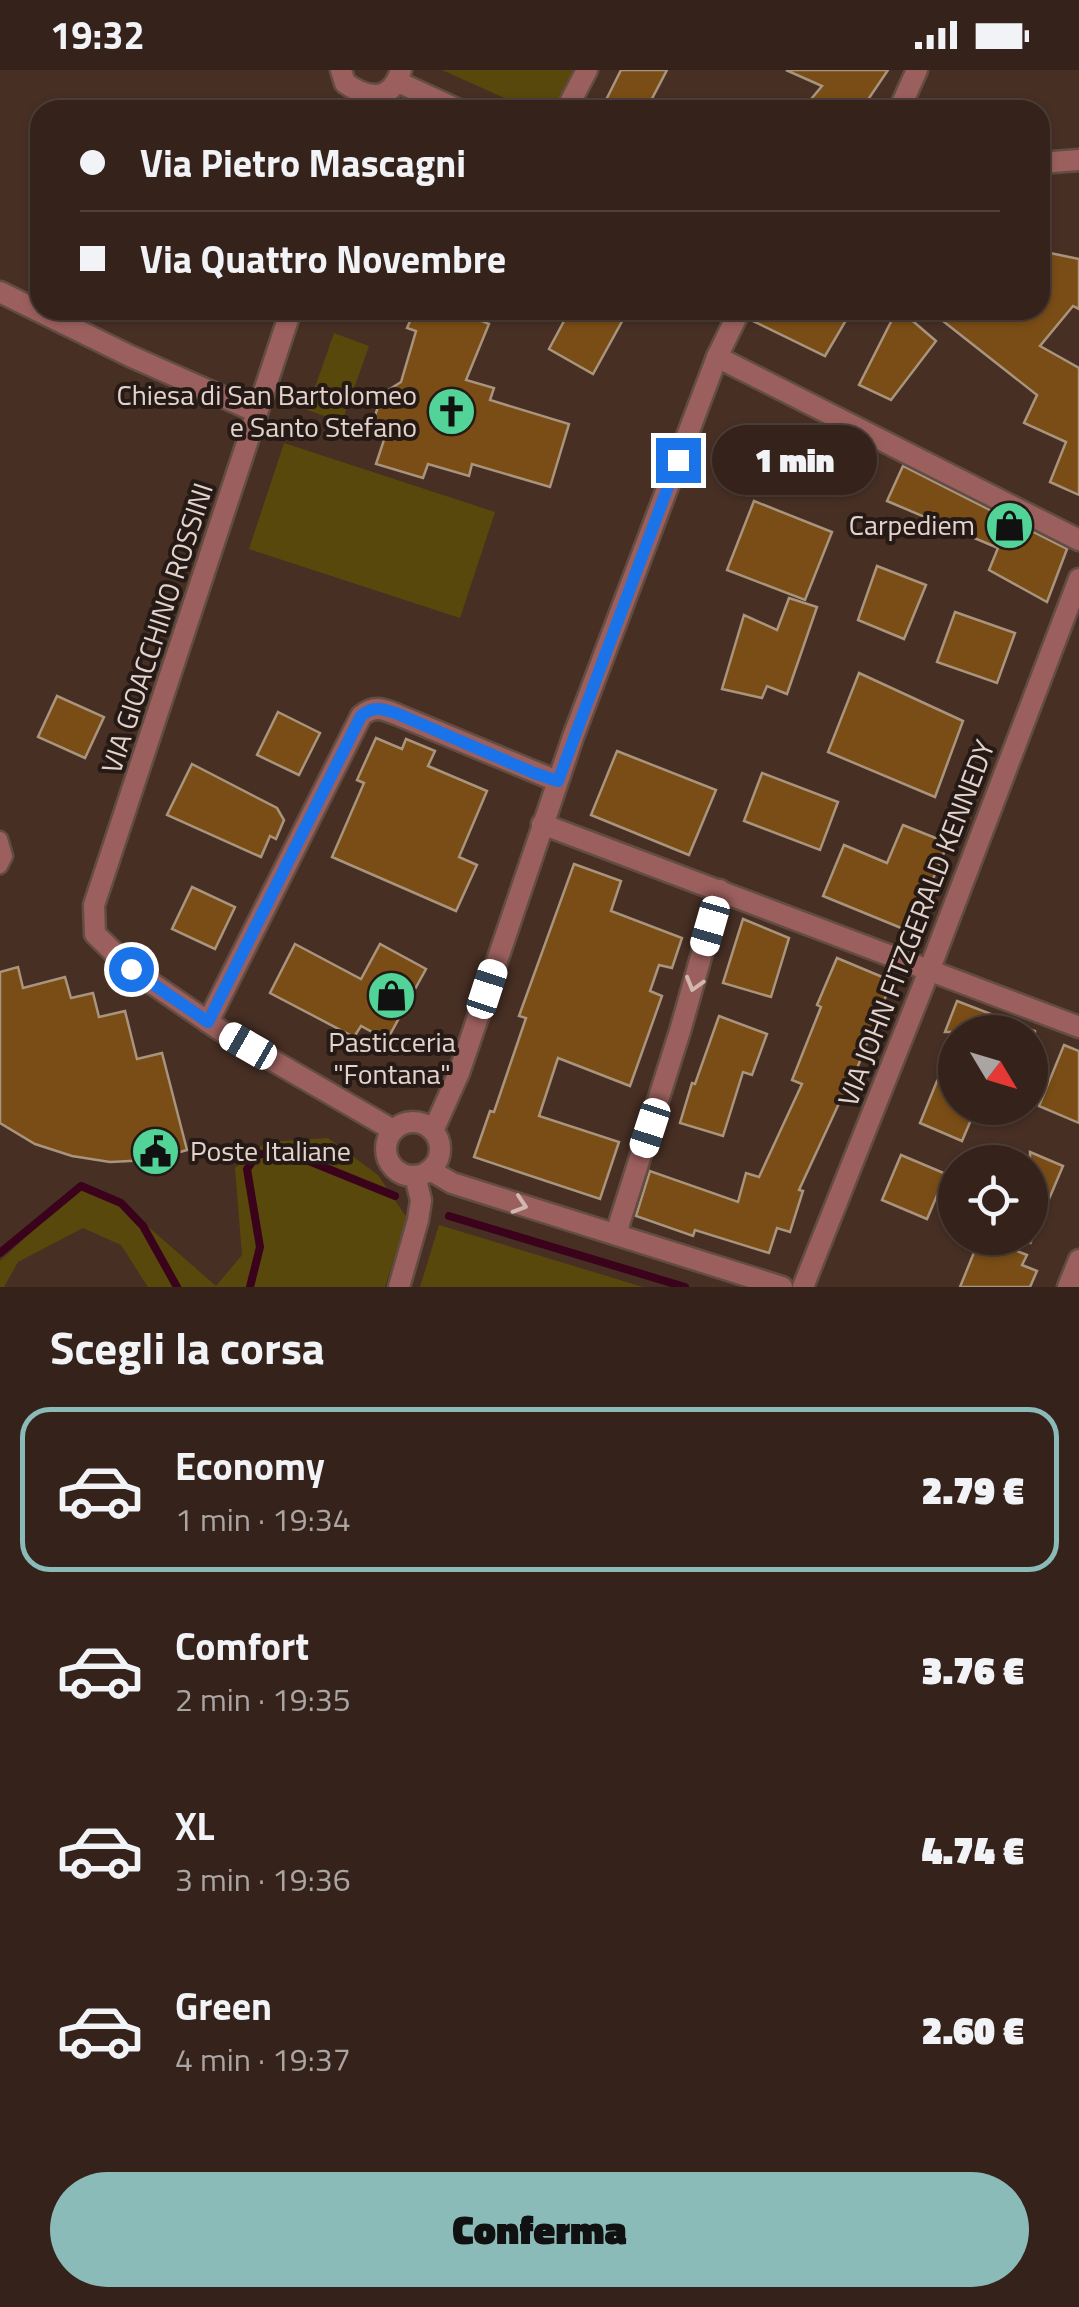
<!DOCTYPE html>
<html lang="it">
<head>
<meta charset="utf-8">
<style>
  :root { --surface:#35231b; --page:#402f28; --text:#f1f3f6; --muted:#aaa4a3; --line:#4f403a; --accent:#8bbbb9 }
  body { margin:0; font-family:"Titillium Web",sans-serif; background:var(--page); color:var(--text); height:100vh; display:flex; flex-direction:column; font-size:38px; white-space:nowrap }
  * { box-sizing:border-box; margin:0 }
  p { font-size:32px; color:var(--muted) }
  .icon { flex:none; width:55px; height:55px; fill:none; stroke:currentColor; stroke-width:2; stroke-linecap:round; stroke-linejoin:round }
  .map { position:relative; height:1217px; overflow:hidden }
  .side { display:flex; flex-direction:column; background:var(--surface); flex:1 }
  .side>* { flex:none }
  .guide { position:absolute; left:30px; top:30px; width:1020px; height:220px; border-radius:30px; box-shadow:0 2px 8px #0004,0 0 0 2px var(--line); display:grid; align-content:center; height:220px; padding:0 50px; background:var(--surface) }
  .needle { width:65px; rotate:128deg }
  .buttons { position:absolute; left:938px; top:945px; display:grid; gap:20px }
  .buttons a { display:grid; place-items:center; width:110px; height:110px; border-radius:50%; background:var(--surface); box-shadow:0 2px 8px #0004,0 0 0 2px var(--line); font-size:50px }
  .end { position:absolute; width:45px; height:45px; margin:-22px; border:12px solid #1a73e8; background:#fff; box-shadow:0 0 0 5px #fff }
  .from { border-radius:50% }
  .bubble { position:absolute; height:70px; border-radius:35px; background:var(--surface); box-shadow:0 2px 8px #0004,0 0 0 2px var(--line); font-size:32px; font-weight:800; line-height:70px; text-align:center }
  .car { position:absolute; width:30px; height:60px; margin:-30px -15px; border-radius:12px; box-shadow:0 0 8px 2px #0007; background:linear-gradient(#fff 24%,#345 0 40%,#fff 0 76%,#345 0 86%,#fff 0) }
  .guide b { display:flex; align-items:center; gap:35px; height:95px; font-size:38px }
  .guide b+b { border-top:2px solid var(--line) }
  .guide i { width:25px; height:25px; background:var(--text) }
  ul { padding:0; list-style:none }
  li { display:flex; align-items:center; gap:30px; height:165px; margin:0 20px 15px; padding:0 30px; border:5px solid transparent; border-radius:30px }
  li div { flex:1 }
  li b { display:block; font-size:38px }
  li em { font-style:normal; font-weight:800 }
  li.selected { border-color:var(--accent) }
  li>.icon { width:90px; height:90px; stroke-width:1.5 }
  h2 { padding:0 50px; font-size:45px; line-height:120px }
  .button { display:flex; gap:20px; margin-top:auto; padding:20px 50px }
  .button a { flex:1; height:115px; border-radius:60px; background:var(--accent); color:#111; font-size:40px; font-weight:800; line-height:115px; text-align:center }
  .status { display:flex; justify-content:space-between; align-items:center; height:70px; padding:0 50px; background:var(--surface); direction:ltr }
  .status svg { height:28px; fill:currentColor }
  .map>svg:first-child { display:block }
</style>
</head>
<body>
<div class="status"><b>19:32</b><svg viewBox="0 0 49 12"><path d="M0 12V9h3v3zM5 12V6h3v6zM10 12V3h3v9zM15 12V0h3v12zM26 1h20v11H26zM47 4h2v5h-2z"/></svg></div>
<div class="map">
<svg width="1079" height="1217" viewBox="0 0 1079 1217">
  <rect width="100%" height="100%" fill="#472f24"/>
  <g fill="#59480b">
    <path d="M442,0H576L555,40H531Z"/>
    <path d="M334,263L369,276L342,352L307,340Z"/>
    <path d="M284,373L495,442L460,548L249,479Z"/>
    <path d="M328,1068L378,1105L407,1148L385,1217H148L121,1175L83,1158L18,1192L4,1217H0V1191L81,1116L121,1133L216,1216L242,1185L235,1098L266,1072Z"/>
    <path d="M439,1155L643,1217H420Z"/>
  </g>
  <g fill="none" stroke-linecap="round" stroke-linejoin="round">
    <g stroke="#3b021c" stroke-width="8">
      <path d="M449,1146L685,1217"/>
      <path d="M0,1183L81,1116L121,1133L143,1156L177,1217"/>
      <path d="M250,1217L260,1177L247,1099L258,1084L294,1085L395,1126"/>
    </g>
  </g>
  <g fill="#794d15" stroke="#a9947d" stroke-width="2.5">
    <path d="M621,0H667L646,40H601Z"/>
    <path d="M786,0H888L861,40H802L822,16Z"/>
    <path d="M1050,183L1079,189V239L1073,236L1040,276L1079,298V425L1050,412L1066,372L1024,353L1037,325L929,240H1040V205Z"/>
    <path d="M415,240H456L489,254L466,310L494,318L490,330L569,354L550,417L472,394L469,406L428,394L423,408L376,394L384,370L373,352L382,324L401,312L416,261L407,258Z"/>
    <path d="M570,240H614L625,246L593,304L549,279Z"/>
    <path d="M754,240H827L845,252L825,286L751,250Z"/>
    <path d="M897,240H900L936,271L891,330L859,315Z"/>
    <path d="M903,396L1067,479L1047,532L989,500L998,478L887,431Z"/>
    <path d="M754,431L832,462L805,530L727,500Z"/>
    <path d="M877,496L926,515L904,569L858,550Z"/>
    <path d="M789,528L817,537L787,624L767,616L762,628L722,619L744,545L777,560Z"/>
    <path d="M955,542L1015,563L997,613L937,592Z"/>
    <path d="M859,603L963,651L935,727L828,682Z"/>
    <path d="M57,626L104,647L85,688L38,667Z"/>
    <path d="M278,642L320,663L299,705L257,685Z"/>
    <path d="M376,668L402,679L406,669L435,681L428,696L487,721L459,787L477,795L456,841L332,787L364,713L357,710Z"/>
    <path d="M617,681L716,720L689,785L591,745Z"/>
    <path d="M192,694L277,738L284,750L276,769L270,766L261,787L167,745Z"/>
    <path d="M762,703L838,732L820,780L744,751Z"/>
    <path d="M903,755L948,773L911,862L823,826L844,775L887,793Z"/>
    <path d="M574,794L621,811L611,841L682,868L672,898L659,895L650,921L662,926L630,1016L558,988L539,1046L619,1072L600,1129L474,1087L490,1041L494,1042L526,948L519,946Z"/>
    <path d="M192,817L235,837L215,879L172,859Z"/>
    <path d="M743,849L789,868L771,927L723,913Z"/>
    <path d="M295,874L361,909L380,874L426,899L387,970L361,956L354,967L270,923Z"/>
    <path d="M837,888L892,911L844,1031L841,1029L799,1120L803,1121L790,1162L777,1158L769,1183L695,1160L693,1166L636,1146L650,1101L738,1132L746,1103L759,1107L802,1014L792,1010L821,937L817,935Z"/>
    <path d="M18,897L23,918L65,907L71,928L93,923L99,947L125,941L137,989L162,983L187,1080L150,1090L110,1092L72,1086L35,1074L0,1053V902Z"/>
    <path d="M957,931L1035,961V962H945Z"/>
    <path d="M719,946L767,964L752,1005L743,1002L723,1066L680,1053L692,1013L695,1014Z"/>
    <path d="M1064,975L1079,981V1053L1039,1036Z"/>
    <path d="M954,979L955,1038H976L962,1071L920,1053L937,1011L941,1013Z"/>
    <path d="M1030,1082L1063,1096L1030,1174Z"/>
    <path d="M901,1085L946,1104L927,1149L882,1130Z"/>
    <path d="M987,1169L1027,1185L1022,1195L1037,1201L1030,1217H960L975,1180H982Z"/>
  </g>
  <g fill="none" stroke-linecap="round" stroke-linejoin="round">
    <defs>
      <path id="service" d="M0,769L5,786L0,796"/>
      <path id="pedestrian" d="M1040,93L1079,90"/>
      <g id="minor">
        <path d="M398,12L459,40"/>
        <path d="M566,40L587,0"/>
        <path d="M899,40L917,0"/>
        <path d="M0,222L130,286L257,342"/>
        <path d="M717,287L1079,470"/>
        <path d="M542,754L1079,957"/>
        <path d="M208,952L361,646C374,635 383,639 398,645L557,711"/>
        <path d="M433,1061L459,1003L573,667L717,287L740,240"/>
        <path d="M430,1100L452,1113L782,1217"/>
        <path d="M618,1165L619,1154L680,961L720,820"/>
        <path d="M803,1217L929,901L1079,509"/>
        <path d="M1068,1217L1079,1190"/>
      </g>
      <g id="tertiary">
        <path d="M341,0L345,13C368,29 391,33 401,0"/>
        <path d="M291,240L94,835L95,864L131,899L220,960L393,1060"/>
        <circle cx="413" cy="1079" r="27"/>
        <path d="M399,1217L418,1150L421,1130L415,1106"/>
      </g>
    </defs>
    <use href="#service" stroke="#634d42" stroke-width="19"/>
    <use href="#pedestrian" stroke="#634d42" stroke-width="25"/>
    <use href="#minor" stroke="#634d42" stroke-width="25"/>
    <use href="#tertiary" stroke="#634d42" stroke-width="25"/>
    <use href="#service" stroke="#9b605e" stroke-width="14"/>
    <use href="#pedestrian" stroke="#9b605e" stroke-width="20"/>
    <use href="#minor" stroke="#9b605e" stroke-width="20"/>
    <use href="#tertiary" stroke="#9b605e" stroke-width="20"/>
  </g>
  <defs><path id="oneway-chevron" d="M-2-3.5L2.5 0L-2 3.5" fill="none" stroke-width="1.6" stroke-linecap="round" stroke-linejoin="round" transform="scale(2.5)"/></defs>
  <g stroke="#d2b6b0">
    <use href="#oneway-chevron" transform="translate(694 914) rotate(106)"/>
    <use href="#oneway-chevron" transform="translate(520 1135) rotate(18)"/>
  </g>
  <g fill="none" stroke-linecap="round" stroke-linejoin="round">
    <path stroke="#1a73e8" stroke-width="12" d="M131,899L208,952L361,646C374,635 383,639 398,644L534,703L558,711L678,390"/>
  </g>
  <defs>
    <symbol id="church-disc" viewBox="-11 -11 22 22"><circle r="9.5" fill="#52d397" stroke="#251a15"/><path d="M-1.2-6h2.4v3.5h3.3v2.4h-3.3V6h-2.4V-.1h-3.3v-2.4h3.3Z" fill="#111"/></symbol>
    <symbol id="shop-disc" viewBox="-11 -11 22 22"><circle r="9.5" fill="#52d397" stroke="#251a15"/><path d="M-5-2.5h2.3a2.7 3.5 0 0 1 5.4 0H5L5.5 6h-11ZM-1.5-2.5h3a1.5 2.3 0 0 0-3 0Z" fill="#111"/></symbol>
    <symbol id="civic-disc" viewBox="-11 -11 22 22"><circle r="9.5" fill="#52d397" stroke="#251a15"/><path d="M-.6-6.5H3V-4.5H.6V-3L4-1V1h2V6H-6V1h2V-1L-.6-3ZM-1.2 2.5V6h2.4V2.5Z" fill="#111"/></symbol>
  </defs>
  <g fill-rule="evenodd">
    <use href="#church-disc" x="424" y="314" width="55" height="55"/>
    <use href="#shop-disc" x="982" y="428" width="55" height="55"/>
    <use href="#shop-disc" x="364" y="898" width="55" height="55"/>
    <use href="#civic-disc" x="128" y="1054" width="55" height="55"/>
  </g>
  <g text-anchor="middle" stroke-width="8" stroke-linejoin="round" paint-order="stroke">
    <g font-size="28" fill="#e4d3cc" stroke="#251a15" text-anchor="end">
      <text x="417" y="335">Chiesa di San Bartolomeo<tspan x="417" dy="32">e Santo Stefano</tspan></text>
      <text x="975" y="465">Carpediem</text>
      <text x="392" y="982" text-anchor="middle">Pasticceria<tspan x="392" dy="32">"Fontana"</tspan></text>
      <text x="190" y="1091" text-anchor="start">Poste Italiane</text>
    </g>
    <g font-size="28" fill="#e4d3cc" stroke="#251a15">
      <text transform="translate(157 558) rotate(-72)" y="10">VIA GIOACCHINO ROSSINI</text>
      <text transform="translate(916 853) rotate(-69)" y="10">VIA JOHN FITZGERALD KENNEDY</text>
    </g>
  </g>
</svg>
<div class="buttons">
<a><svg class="needle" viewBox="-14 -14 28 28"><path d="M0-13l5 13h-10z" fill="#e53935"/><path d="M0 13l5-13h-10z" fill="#aaa4a3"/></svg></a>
<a><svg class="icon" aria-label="locate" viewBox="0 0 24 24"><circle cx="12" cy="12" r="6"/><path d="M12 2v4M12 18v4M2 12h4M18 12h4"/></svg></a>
</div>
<i class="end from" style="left:131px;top:899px"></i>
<i class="end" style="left:678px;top:390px"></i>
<div class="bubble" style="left:712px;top:355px;width:165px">1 min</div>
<i class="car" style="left:710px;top:856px;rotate:196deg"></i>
<i class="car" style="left:487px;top:919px;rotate:18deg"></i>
<i class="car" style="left:248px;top:976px;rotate:300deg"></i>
<i class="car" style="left:650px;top:1058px;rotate:198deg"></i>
<div class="guide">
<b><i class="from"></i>Via Pietro Mascagni</b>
<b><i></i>Via Quattro Novembre</b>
</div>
</div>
<section class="side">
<h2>Scegli la corsa</h2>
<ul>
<li class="selected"><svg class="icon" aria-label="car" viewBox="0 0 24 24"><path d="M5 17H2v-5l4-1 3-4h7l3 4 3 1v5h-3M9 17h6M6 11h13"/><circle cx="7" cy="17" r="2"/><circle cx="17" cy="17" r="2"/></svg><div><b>Economy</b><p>1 min · 19:34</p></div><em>2.79 €</em></li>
<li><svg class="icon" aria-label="car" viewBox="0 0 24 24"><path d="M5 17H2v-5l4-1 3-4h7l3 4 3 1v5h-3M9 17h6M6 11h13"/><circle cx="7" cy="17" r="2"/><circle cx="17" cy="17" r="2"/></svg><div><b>Comfort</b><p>2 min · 19:35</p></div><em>3.76 €</em></li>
<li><svg class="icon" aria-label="car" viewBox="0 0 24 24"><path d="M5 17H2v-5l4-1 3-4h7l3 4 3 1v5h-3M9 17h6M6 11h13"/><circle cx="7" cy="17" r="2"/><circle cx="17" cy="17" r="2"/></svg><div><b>XL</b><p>3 min · 19:36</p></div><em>4.74 €</em></li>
<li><svg class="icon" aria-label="car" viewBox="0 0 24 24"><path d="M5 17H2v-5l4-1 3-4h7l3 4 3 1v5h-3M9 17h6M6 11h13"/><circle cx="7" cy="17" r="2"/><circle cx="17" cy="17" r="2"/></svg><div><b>Green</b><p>4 min · 19:37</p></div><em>2.60 €</em></li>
</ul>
<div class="button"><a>Conferma</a></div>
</section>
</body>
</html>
